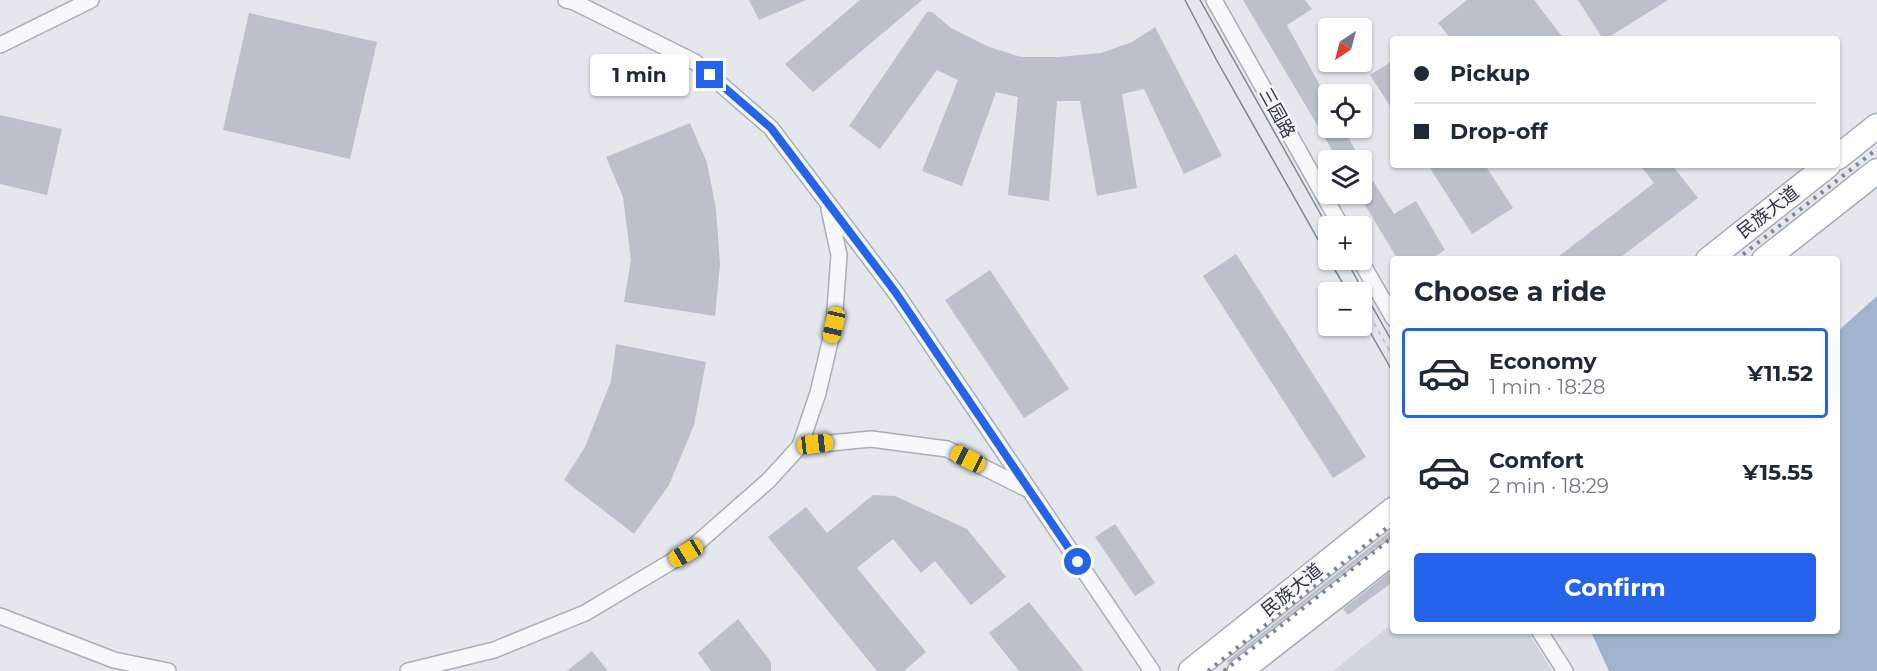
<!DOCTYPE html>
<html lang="en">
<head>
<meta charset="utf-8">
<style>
  :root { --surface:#fff; --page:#f6f6f7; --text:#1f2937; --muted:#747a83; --line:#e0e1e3; --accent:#2563eb }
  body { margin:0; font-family:Montserrat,"Noto Sans SC",sans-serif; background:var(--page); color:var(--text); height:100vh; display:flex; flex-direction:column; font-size:22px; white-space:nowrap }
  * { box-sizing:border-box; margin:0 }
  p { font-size:20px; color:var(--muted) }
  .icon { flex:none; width:33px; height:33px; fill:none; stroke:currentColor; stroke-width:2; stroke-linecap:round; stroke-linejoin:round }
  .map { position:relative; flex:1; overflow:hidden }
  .details { position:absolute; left:1390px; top:256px; width:450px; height:378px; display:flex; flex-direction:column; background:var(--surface); border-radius:6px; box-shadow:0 2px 4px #0004 }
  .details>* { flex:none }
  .banner { position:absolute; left:1390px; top:36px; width:450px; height:132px; border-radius:6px; box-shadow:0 2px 4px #0004; display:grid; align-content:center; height:132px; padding:0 24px; background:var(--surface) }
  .needle { width:39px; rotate:216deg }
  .fabs { position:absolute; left:1318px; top:18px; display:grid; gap:12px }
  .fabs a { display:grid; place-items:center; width:54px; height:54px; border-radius:6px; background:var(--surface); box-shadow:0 2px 4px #0004; font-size:30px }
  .end { position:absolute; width:27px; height:27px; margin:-14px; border:8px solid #2563eb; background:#fff; box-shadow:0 0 0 3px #fff }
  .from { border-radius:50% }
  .bubble { position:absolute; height:42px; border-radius:6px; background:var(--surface); box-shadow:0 2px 4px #0004; font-size:20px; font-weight:700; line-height:42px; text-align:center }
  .car { position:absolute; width:18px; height:36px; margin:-18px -9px; border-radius:8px; box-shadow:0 0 4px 2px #0007; background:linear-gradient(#f5c518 24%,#345 0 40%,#f5c518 0 76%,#345 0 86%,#f5c518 0) }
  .banner b { display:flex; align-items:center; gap:21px; height:57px; font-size:22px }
  .banner b+b { border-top:2px solid var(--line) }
  .banner i { width:15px; height:15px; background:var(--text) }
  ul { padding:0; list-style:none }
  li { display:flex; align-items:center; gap:18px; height:90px; margin:0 12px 9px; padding:0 12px; border:3px solid transparent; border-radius:6px }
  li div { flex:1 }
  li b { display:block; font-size:22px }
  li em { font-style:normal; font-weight:700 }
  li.on { border-color:var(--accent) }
  li>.icon { width:54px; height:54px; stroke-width:1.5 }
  h2 { padding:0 24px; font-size:27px; line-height:72px }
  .action { display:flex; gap:12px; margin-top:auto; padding:12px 24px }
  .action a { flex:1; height:69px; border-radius:6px; background:var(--accent); color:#fff; font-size:24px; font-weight:700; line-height:69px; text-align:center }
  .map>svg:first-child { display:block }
</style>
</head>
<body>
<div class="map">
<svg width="1877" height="671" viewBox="0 0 1877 671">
  <rect width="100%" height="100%" fill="#e4e7ec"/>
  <path fill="#d2d6de" d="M1393,623L1394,632H1528L1552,671H1333Z"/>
  <path fill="#9fb4cc" d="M1877,296V671H1609L1591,632H1838V331Z"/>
  <g fill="#bbc0ca">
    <path d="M749,0H806L759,20Z"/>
    <path d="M860,0H922L813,92L785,64Z"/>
    <path d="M1243,0H1305L1312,9L1287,25L1329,102V128H1343L1361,160H1338Z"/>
    <path d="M1467,0H1534L1564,39H1451L1438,23Z"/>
    <path d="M1578,0H1668L1606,39H1603Z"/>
    <path d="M927,12H932L951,28L989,47L1021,57H1059L1101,53L1132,42L1155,27L1222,156L1184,174L1144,89L1122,94L1137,188L1097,196L1080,101H1057L1049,201L1008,195L1018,97L996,92L962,186L922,171L958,80L937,70L880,149L849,126Z"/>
    <path d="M249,13L377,42L350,159L223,130Z"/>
    <path d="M1394,60V112L1370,75Z"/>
    <path d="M0,115L62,129L47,195L0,184Z"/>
    <path d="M690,123L707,163L716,209L720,264L715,316L624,302L631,260L623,197L606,157Z"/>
    <path d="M1362,164L1394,214L1416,201L1445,250L1429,260H1398L1362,200Z"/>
    <path d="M1428,165H1485L1513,208L1472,234Z"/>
    <path d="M1640,165H1672L1698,198L1617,260H1554L1654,183Z"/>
    <path d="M1236,254L1366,457L1333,478L1203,276Z"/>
    <path d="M990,270L1069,389L1024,418L945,300Z"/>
    <path d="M616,344L706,362L694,425L669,485L634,534L564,480L585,447L611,381Z"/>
    <path d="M873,495L895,496L967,529L1006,577L971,605L935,561L921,573L893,539L857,568L926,652L904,671H877L768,537L806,507L827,533Z"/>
    <path d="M1115,524L1155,583L1135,596L1095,537Z"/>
    <path d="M1394,528V537L1385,540L1228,663L1227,661Z"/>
    <path d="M1394,569V581L1348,615L1343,609Z"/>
    <path d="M1029,602L1084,671H1019L989,633Z"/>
    <path d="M738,619L771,662V671H711L698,653Z"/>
    <path d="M592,651L608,671H567Z"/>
  </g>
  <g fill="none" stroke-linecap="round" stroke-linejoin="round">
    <defs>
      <g id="minor">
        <path d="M566,0L574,2L695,62L771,128L896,293L1152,671"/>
        <path d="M1214,0L1341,226"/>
        <path d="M0,45L91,0"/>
        <path d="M829,209L839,255L834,325L818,393L800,446L871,439L947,449L1027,489"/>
        <path d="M1360,260L1394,319"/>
        <path d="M0,616L114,660L168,671"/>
        <path d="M1540,632L1565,671"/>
        <path d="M408,671L494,650L585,613L686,553L769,480L800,446"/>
      </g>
      <g id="primary">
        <path d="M1838,157L1877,126"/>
        <path d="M1708,260L1828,165"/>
        <path d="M1764,260L1877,171"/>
        <path d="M1191,671L1394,509"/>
        <path d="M1240,671L1394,551"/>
      </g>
    </defs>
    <use href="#minor" stroke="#a9aeb7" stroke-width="18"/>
    <use href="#primary" stroke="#a3abb8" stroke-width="27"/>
    <path stroke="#c2c5cb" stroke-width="2" stroke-dasharray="4.5 4.5" stroke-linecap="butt" d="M1374,323L1394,359"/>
    <use href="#minor" stroke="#f7f8fa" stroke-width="15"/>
    <use href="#primary" stroke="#fff" stroke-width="24"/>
    <g stroke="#7d8696" stroke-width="1.5">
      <path d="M1185,0L1216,59L1329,259"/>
      <path d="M1200,0L1329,229"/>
      <path d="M1329,260L1348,292"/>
      <path d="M1346,260L1394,345"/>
      <path d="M1362,318L1394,374"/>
    </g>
    <g stroke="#7d8696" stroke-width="4" stroke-dasharray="3 6" stroke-linecap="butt">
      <path d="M1736,260L1877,149"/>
      <path d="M1208,671L1394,522"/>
      <path d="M1224,671L1394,536"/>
    </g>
  </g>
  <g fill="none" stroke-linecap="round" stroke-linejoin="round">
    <path stroke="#2563eb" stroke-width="8" d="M710,75L771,128L896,293L1078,562"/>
  </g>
  <g text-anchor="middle" stroke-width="5" stroke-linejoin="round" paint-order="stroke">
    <g font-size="18" fill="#2b3445" stroke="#f4f6f9">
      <text transform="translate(1277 113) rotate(61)" y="6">三园路</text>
      <text transform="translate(1768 212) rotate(-38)" y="6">民族大道</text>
      <text transform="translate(1292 590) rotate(-39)" y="6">民族大道</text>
    </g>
  </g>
</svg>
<div class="fabs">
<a><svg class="needle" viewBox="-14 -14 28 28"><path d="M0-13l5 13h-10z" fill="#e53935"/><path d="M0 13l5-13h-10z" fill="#747a83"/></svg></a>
<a><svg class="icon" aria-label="locate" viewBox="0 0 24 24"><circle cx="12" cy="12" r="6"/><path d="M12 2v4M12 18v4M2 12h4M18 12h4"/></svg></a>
<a><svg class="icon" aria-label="layers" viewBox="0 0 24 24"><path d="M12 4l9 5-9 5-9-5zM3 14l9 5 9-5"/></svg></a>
<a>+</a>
<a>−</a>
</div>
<i class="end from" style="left:1078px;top:562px"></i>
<i class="end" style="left:710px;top:75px"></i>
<div class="bubble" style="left:590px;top:54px;width:99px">1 min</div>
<i class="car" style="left:834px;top:325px;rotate:193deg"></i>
<i class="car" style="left:815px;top:444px;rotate:83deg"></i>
<i class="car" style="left:968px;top:459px;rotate:297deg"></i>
<i class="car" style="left:686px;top:553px;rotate:239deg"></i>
<div class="banner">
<b><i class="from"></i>Pickup</b>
<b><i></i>Drop-off</b>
</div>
<section class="details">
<h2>Choose a ride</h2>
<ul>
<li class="on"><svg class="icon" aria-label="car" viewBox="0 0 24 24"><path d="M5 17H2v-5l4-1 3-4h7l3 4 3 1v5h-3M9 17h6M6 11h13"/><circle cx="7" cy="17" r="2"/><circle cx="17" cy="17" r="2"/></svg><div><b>Economy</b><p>1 min · 18:28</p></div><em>¥11.52</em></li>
<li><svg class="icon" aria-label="car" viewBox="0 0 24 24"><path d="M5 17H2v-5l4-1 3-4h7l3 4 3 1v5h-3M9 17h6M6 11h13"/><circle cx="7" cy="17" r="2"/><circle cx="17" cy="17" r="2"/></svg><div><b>Comfort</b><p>2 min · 18:29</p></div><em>¥15.55</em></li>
</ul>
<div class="action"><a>Confirm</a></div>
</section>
</div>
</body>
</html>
